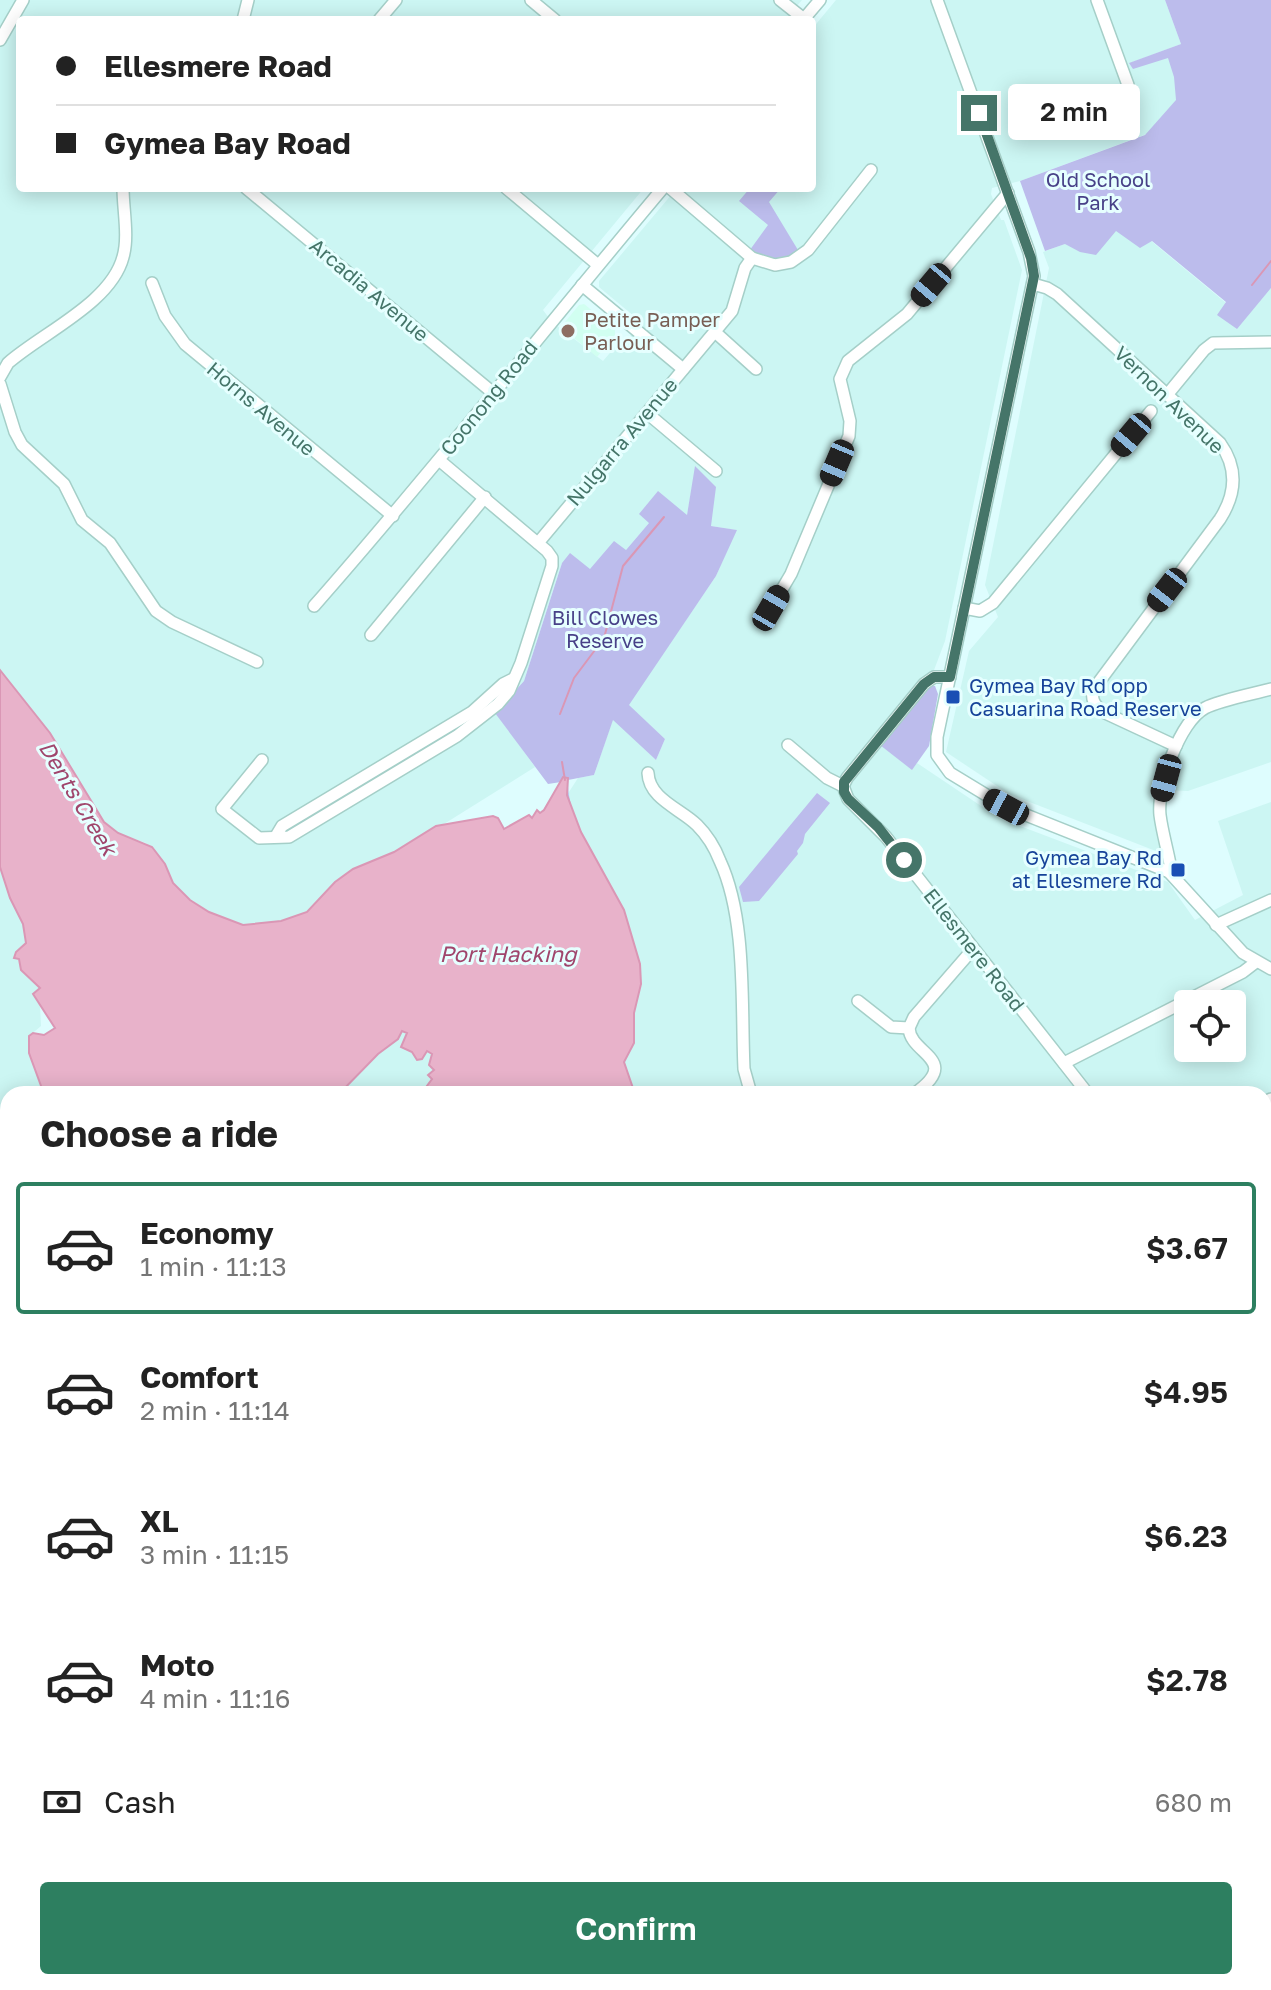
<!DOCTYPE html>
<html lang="en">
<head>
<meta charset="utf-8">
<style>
  :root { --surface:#fff; --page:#f2f2f2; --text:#222; --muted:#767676; --line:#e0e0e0; --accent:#2d7f60 }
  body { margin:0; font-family:"Golos Text",sans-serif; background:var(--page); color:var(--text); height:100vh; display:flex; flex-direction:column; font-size:30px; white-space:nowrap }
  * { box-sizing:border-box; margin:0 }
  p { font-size:26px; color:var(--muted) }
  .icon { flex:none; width:44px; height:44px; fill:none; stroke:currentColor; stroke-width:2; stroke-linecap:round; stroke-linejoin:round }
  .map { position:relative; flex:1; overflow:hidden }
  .drawer { position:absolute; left:0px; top:1086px; width:1272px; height:904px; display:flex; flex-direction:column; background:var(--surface); border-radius:24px 24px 0 0; box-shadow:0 4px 20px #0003 }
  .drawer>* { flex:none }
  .banner { position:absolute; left:16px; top:16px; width:800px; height:176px; border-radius:8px; box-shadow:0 4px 20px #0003; display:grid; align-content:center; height:176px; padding:0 40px; background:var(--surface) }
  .fabs { position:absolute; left:1174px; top:990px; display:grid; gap:16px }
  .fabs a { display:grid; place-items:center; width:72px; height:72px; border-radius:8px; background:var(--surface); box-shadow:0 4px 20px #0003; font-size:40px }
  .end { position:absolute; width:36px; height:36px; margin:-18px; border:10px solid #457569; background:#fff; box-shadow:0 0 0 4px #fff }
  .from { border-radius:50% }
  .bubble { position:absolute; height:56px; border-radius:8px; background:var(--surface); box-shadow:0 4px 20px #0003; font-size:26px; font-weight:600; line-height:56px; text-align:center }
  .car { position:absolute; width:24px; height:48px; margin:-24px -12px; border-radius:10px; box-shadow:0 0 6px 2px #0007; background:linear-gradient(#222 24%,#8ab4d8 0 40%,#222 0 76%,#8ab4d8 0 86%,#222 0) }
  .banner b { display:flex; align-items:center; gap:28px; height:76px; font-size:30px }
  .banner b+b { border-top:2px solid var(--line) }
  .banner i { width:20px; height:20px; background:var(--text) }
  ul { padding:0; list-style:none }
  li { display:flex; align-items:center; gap:24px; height:132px; margin:0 16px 12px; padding:0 24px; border:4px solid transparent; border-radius:8px }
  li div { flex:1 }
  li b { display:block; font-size:30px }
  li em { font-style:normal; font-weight:600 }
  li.active { border-color:var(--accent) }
  li>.icon { width:72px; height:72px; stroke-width:1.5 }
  h2 { padding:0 40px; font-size:36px; line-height:96px }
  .pay { display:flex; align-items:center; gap:20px; height:88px; padding:0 40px; font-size:30px }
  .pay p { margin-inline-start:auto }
  .action { display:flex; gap:16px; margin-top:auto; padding:16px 40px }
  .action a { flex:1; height:92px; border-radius:8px; background:var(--accent); color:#fff; font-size:32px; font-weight:600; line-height:92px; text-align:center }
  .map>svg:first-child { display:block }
</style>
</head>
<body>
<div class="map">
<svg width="1271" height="1990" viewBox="0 0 1271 1990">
  <rect width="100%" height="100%" fill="#defdfe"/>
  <g fill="#ccf6f3" fill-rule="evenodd">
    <path d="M0,0H802L785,20H20V188H644L543,310L552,322L603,361L621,340H627L641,322L599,287V281L677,188H812V29L836,0H1165L1181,44L1130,63L1184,52L1206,112L1020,181L992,188L991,194L1001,220H1004L1022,270L945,641L928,686L912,769L917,763L999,818L1168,882L1195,920L1243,895L1218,821L1271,802V1345L1264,1350V1094H635L624,1061L634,1043V1013L641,984L640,963L624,910L581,832L567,795L578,778L594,775L613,719L656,760L665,739L628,705L716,576L736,530L711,526L696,466L687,515L649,523L626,550L590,569L562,563L524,681L496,713L535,767L444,824L431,829L386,856L349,871L307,912L281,921L243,925L209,912L180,892L146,843L118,833L104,822L50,733L0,670ZM1188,1004H1232V1048H1188Z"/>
    <path d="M1127,221L1226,303L1236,329L1271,288V762L1188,791L1151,789L1161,853L1009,794L946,752L969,651L998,617L985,585L1049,268L1043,252Z"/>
    <path d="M0,867L10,898L23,924L26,943L16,952L21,970L40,988L34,994L40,1005L41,1026L29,1036L37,1076L44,1094H8V1823L0,1828Z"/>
    <path d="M402,1030L407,1033L405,1037L417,1060L427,1050L432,1054L434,1070L432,1079L421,1094H339L378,1054L398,1039Z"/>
  </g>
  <path fill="#d1fff1" d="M584,304L615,329V335L597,357L561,327L579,305Z"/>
  <g fill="#bcbcec">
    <path d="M1165,0H1271V288L1237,329L1217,315L1226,302L1152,241L1140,248L1116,231L1096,255L1080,252L1065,244L1045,251L1020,181L1145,135L1176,100L1174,77L1168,58L1133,69L1129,63L1181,44Z"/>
    <path d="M1068,85L1076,108L1038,122L1030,98Z"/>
    <path d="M750,188H781L769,202L801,255L791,262L747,254L768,225L739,201Z"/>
    <path d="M695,466L716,487L711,526L737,530L716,576L629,705L665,739L656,760L613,720L594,775L568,780C567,806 581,832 593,855L503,829L529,815L532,818L537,810L540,813L542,812L561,782L548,784L495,713L524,681L562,563L570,553L590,569L614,541L626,550L649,523L639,514L658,491L687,515Z"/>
    <path d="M928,686H935L938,694L929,746L912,770L880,745Z"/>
    <path d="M817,793L830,803L805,834L803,843L797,851L798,854L759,901L743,902L739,887Z"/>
    <path d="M1264,1923L1271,1925V1990H1102L1115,1982H1264Z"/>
    <path d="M984,1982H1068L1093,1990H974Z"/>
  </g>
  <g fill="#e8b2ca" stroke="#da97b5" stroke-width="2">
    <path d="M0,670L50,733L104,822L118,833L152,847L165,864L173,883L190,900L209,912L243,925L281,921L307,912L335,882L353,869L394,852L436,826L493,816L498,818L504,829L529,815L532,818L537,810L540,813L544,810L563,777L568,778L567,795L581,832L624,910L640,964L641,984L634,1013V1043L624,1062L635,1094H421L432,1079L428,1075L434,1070L429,1065L432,1054L427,1051L422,1059L417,1060L412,1052L401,1047L407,1033L402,1031L398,1039L378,1054L339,1094H44L29,1053V1036L33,1033L44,1035L55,1028L33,994L40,988L21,970L19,959L14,958L16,952L26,943L23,924L10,898L0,867Z"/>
    <path d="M1271,1345V1844L1264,1840V1350Z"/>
    <path d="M8,1823V1982H945L932,1990H0V1828Z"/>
  </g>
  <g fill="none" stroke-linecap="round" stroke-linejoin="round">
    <g stroke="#da97b5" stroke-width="2">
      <path d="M1252,285L1271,261"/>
      <path d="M560,714L574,678L604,638L623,566L664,517"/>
      <path d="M562,762L565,780"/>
    </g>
    <defs>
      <g id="minor">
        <path d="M531,0L555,20"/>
        <path d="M780,0L804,19"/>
        <path d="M937,0L1029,252L1034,276L937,737V755L950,773L1006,807L1169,872L1243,953L1271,969"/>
        <path d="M1097,0L1128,85"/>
        <path d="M243,20L248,0"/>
        <path d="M379,20L396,0"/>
        <path d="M803,20L820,0"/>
        <path d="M0,40L23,0"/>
        <path d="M246,188L492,392"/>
        <path d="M506,188L598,265"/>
        <path d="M670,188L752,258L775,265L791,262L808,250L871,170"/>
        <path d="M152,283L165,316L185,344L393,516"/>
        <path d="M1033,284L1047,288L1057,294L1220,443C1238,468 1236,494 1220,519L1093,690C1091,701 1095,705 1103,712L1176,746"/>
        <path d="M582,285L683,369"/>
        <path d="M715,332L756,369"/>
        <path d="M0,377L8,363C42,333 111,303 123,257C129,237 123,209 123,188"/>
        <path d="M0,384L15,432L22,445L64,484L82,520L110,543L156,611L172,622L257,662"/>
        <path d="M1167,395L1204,350L1213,343L1271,342"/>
        <path d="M647,413L716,471"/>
        <path d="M538,543L732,311L745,268L752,258"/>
        <path d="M314,606C434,470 546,327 663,188"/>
        <path d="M771,608L791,574L849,436L850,421L840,379L848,361L907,314L1008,193"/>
        <path d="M964,608L980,611L993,603L1151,411"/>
        <path d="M371,635L485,497"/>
        <path d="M788,745L827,778L843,786L848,799L886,837L1088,1094"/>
        <path d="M262,760L222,809L259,838L289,837L457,736L498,704L509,691L521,663L552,566V558L547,551L439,460"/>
        <path d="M648,773C649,799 681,809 697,825C707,835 715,848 720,861C747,919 741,1006 744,1069L751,1094"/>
        <path d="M843,786L847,778L924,684L934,677H950"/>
        <path d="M276,836L282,826L472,712L503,684L513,679"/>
        <path d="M1169,872L1170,864C1167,848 1162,831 1160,815C1157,787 1179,722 1205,708C1220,700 1253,694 1271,689"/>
        <path d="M1216,925L1271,900"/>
        <path d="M858,1001L891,1027L909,1028"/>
        <path d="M1064,1063L1243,972L1256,962"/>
        <path d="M914,1094C963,1059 910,1055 909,1028L914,1017L973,949"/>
        <path d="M1264,1102L1271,1099"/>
        <path d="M0,1299L8,1303"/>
        <path d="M1,1389L8,1398"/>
        <path d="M0,1454L8,1452"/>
        <path d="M5,1609L8,1606"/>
        <path d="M0,1737L8,1729"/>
      </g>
    </defs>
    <use href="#minor" stroke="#a5cfc8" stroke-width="14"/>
    <use href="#minor" stroke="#fff" stroke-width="11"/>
  </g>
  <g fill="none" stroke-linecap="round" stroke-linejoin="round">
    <path stroke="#457569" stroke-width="10" d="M904,860L878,827L848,799L844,792V782L924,684L934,677H950L1034,276L1031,258L979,113"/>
  </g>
  <circle fill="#8d6e63" stroke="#e6ffff" stroke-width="3" cx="568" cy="331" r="8"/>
  <g fill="#1a4fb4" stroke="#e6ffff" stroke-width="3">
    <rect x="945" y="689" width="16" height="16" rx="4"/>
    <rect x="1170" y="862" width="16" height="16" rx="4"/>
  </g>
  <g text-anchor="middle" stroke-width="6" stroke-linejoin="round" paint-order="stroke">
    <g font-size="20" fill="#484188" stroke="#e6ffff">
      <text x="1098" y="187">Old School<tspan x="1098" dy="23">Park</tspan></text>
      <text x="605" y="625">Bill Clowes<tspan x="605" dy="23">Reserve</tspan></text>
    </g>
    <g font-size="20" fill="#457569" stroke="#e6ffff">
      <text transform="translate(369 290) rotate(40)" y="7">Arcadia Avenue</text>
      <text transform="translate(489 398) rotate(-51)" y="7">Coonong Road</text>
      <text transform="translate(1169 400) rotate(44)" y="7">Vernon Avenue</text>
      <text transform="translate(261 409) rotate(40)" y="7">Horns Avenue</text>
      <text transform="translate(622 442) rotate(-50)" y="7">Nulgarra Avenue</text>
      <text transform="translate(974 950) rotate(52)" y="7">Ellesmere Road</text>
    </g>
    <g font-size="20" fill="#785e54" stroke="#e6ffff" text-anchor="start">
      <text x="584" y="327">Petite Pamper<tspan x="584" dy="23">Parlour</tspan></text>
    </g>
    <g font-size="20" fill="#164399" stroke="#e6ffff" text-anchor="start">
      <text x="969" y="693">Gymea Bay Rd opp<tspan x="969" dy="23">Casuarina Road Reserve</tspan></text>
      <text x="1162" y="865" text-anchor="end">Gymea Bay Rd<tspan x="1162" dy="23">at Ellesmere Rd</tspan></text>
    </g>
    <g font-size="22" font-style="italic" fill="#a0456c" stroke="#e6ffff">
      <text transform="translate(78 798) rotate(59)" y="8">Dents Creek</text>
      <text x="508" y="962">Port Hacking</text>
    </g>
  </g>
</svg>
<div class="fabs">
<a><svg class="icon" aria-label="locate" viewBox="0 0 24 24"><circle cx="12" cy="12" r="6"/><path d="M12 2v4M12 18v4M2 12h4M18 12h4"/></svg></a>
</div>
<i class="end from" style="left:904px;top:860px"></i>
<i class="end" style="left:979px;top:113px"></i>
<div class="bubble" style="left:1008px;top:84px;width:132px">2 min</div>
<i class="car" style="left:931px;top:285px;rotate:220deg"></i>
<i class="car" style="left:1131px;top:435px;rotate:220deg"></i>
<i class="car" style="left:837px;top:463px;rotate:203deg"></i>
<i class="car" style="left:1167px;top:590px;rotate:218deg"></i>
<i class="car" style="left:771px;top:608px;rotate:30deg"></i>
<i class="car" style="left:1166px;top:778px;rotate:195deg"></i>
<i class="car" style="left:1006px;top:807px;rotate:298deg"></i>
<div class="banner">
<b><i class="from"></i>Ellesmere Road</b>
<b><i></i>Gymea Bay Road</b>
</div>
<section class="drawer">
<h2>Choose a ride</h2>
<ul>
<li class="active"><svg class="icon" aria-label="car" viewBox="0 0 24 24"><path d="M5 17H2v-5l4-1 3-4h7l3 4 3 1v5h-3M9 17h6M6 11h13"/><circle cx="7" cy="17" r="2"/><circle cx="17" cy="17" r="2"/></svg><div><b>Economy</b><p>1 min · 11:13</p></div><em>$3.67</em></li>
<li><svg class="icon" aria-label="car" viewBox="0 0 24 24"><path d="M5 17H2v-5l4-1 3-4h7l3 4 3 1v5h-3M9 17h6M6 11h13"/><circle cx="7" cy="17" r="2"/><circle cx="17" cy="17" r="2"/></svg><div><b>Comfort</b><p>2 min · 11:14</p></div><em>$4.95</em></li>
<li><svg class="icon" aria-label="car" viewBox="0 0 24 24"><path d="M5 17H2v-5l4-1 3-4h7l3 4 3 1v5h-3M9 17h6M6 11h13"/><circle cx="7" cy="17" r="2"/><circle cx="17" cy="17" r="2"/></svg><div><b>XL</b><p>3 min · 11:15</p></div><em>$6.23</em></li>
<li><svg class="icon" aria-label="car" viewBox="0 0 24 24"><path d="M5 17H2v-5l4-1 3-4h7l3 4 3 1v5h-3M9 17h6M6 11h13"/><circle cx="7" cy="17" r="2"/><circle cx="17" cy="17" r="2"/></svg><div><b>Moto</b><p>4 min · 11:16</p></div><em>$2.78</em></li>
</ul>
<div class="pay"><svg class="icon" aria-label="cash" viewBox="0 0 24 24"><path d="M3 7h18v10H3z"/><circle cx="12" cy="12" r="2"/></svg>Cash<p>680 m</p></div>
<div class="action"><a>Confirm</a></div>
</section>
</div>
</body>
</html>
